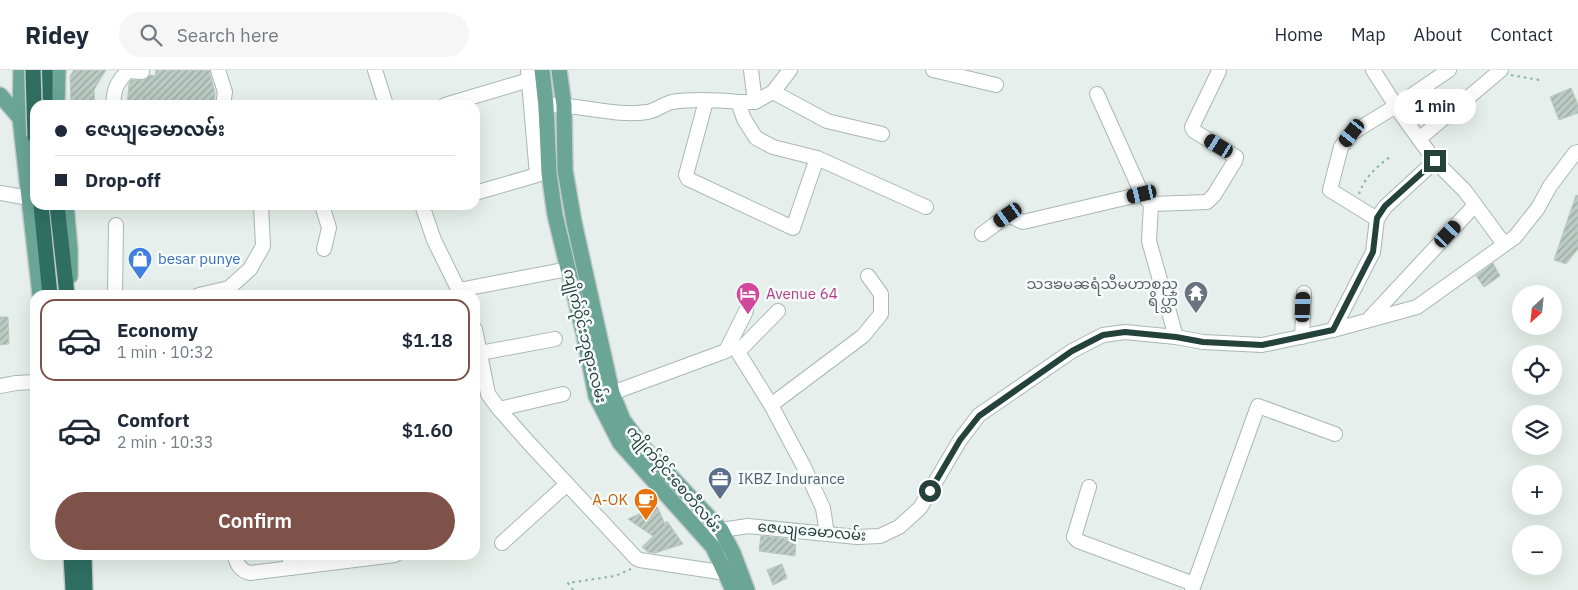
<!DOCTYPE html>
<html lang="en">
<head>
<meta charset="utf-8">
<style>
  :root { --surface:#fff; --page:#f6f6f7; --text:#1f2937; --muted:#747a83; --line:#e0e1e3; --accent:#7f5249 }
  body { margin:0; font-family:"IBM Plex Sans","Noto Sans Myanmar",sans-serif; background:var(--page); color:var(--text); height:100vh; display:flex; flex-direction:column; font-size:19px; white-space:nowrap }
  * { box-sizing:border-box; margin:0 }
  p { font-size:16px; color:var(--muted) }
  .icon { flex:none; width:28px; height:28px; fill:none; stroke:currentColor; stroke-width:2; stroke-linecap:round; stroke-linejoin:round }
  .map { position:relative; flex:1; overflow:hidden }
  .panel { position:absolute; left:30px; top:220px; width:450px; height:270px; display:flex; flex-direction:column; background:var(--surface); border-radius:15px; box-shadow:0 5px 20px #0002 }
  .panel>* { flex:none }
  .guide { position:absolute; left:30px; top:30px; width:450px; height:110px; border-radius:15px; box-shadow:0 5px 20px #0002; display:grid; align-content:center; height:110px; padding:0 25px; background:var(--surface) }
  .needle { width:32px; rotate:207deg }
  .fabs { position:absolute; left:1512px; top:215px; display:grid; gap:10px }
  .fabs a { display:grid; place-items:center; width:50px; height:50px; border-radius:50%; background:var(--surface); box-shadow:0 5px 20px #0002; font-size:25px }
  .end { position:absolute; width:22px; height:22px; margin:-11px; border:6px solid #24423a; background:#fff; box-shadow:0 0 0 2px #fff }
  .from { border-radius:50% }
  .bubble { position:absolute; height:35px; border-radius:18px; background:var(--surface); box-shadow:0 5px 20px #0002; font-size:16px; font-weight:600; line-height:35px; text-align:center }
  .car { position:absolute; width:15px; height:30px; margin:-15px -8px; border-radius:6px; box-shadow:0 0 4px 1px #0007; background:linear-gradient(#222 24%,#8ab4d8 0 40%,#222 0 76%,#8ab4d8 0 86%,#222 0) }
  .guide b { display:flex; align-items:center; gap:18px; height:48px; font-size:19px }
  .guide b+b { border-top:1px solid var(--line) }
  .guide i { width:12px; height:12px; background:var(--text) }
  ul { padding:9px 0 0; list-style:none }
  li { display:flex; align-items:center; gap:15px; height:82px; margin:0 10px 8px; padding:0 15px; border:2px solid transparent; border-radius:15px }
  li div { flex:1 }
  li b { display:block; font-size:19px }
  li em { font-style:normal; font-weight:600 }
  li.selected { border-color:var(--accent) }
  li>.icon { width:45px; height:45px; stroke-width:1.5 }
  .action { display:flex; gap:10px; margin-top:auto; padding:10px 25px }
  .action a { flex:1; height:58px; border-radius:30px; background:var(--accent); color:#fff; font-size:20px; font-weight:600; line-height:58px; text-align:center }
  header { display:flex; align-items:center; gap:30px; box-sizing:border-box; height:70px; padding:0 25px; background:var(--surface); border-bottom:1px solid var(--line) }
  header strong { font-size:24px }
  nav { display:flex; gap:28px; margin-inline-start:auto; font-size:18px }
  .search { width:350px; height:45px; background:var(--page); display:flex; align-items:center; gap:12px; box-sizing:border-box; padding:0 18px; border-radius:28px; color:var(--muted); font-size:19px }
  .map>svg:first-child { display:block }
</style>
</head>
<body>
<header>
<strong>Ridey</strong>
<div class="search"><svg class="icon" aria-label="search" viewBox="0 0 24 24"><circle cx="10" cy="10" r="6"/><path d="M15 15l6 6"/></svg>Search here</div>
<nav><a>Home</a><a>Map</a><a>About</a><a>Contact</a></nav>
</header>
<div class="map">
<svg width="1578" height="520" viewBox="0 0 1578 520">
  <defs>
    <pattern id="building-hatch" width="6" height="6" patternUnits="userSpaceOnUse" patternTransform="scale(1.25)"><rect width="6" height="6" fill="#bbcac4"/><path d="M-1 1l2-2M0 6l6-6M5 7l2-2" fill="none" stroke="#98a6a0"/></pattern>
  </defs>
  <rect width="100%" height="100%" fill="#e6efeb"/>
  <g fill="url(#building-hatch)" stroke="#b8c9c2">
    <path d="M74,0H106L94,20L95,35H71L70,6Z"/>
    <path d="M156,0H209L215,23L214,35H127L129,14L131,10H145L150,5L155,6Z"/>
    <path d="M1571,18L1578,35V43L1559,50L1550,27Z"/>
    <path d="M1576,125L1578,126V179L1566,194L1554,190Z"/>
    <path d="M1493,193L1500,206L1484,217L1476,206Z"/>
    <path d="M0,247H8L9,274L0,275Z"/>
    <path d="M657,436L665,454L667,451L683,474L655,483L648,482L642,477L653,466L628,449Z"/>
    <path d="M761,466L796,470L795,486L759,481Z"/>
    <path d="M782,494L787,508L773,515L767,500Z"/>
  </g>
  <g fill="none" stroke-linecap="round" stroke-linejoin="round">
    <defs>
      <g id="minor">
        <path d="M218,0L225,22L223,35"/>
        <path d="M375,0L386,35"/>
        <path d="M751,0L755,32"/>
        <path d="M933,0L996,15"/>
        <path d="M1373,0L1401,44L1419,69L1435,91L1465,121L1504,174"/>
        <path d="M128,1L142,2"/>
        <path d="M773,22L827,51L882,64"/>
        <path d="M1097,24L1142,124"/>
        <path d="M706,31L686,105L688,109L793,158L817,88"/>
        <path d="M738,32H755L773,22L790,0"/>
        <path d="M113,35C115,14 116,16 128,0"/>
        <path d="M445,35L529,10"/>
        <path d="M546,35C579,34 616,47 647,42C656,41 663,34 672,32C693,29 717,30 738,32L744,49L756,68L773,77L817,88L926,137"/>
        <path d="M1419,69L1501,0"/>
        <path d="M0,123L29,128"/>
        <path d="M475,123L537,105L528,0"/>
        <path d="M1151,134L1207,132L1214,125L1235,91L1236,87L1194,61L1192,57L1219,1"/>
        <path d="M322,135L329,158L324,179"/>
        <path d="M422,135L434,170L461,225"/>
        <path d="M1377,149L1330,120L1341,77L1352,63L1396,36L1449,0"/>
        <path d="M982,164L1008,145L1023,152L1142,124L1151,134L1149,171L1176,267"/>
        <path d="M459,220L568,199"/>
        <path d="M115,225L116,155"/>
        <path d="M199,225L229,218L250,199L263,176L261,135"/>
        <path d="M778,241L738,282L771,335L803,395L823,438L827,464"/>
        <path d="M1368,250L1475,135"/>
        <path d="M475,259L488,324L499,339L528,372L636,488L640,490L726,503"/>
        <path d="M1333,260L1373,182L1377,149L1385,137L1435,91"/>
        <path d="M1302,267L1304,223"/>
        <path d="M480,283L555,269"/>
        <path d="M0,316L16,313L35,312"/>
        <path d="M598,330L612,323L726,281L746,241"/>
        <path d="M771,335L863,266L881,244V224L868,206"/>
        <path d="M499,339L563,324"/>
        <path d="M1089,417L1074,467L1078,471L1194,514"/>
        <path d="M707,469L721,460L748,456L857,467L880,466L899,457L920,438L960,370L979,345L1072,281L1103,265L1125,262L1176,267L1203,272L1262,275L1333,260L1417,237L1515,167L1538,138L1550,116L1575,83L1578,82"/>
        <path d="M502,473L567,414"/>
        <path d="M235,485C236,494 241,501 250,503L395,485"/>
        <path d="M289,485L291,498"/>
        <path d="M1192,520L1258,336L1335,364"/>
      </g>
      <g id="major">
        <path d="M21,0L20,48L40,225"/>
        <path d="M542,0L546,35L549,103L555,145L584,265L596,326L620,373L713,477L733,520"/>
        <path d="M559,0L564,35L565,100L574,152L612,323L623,350L643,377L721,460L733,483L747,520"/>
        <path d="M0,25L20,48"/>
        <path d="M57,35L58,0"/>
        <path d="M66,135L70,179V206"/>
      </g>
      <g id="highway">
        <path d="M45,35V0"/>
        <path d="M41,135L50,225"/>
        <path d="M57,135L67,225"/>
        <path d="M71,485L73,520"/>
        <path d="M84,485L85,520"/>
      </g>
    </defs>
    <use href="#minor" stroke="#a8b8b2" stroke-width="16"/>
    <use href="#major" stroke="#c2cac8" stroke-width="18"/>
    <use href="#highway" stroke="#c2cac8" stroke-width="18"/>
    <g stroke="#86b3a5" stroke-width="2" stroke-dasharray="2.5 4" stroke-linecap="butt">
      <path d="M1511,5L1539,10"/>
      <path d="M1359,124C1365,106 1377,97 1391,86"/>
      <path d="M573,520L568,513L615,506L631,499"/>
    </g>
    <use href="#minor" stroke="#fff" stroke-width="14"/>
    <use href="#major" stroke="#6aa596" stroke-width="15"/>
    <use href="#highway" stroke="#2f6f62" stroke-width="15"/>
    <defs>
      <path id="highway-bridge" d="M33,0L35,66"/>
    </defs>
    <use href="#highway-bridge" stroke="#c2cac8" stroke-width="18" stroke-linecap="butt"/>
    <use href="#highway-bridge" stroke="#2f6f62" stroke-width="15"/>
  </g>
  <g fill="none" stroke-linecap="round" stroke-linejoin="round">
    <path stroke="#24423a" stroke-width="6" d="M930,421L960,370L979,346L1072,281L1103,265L1125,262L1176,267L1203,272L1262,275L1333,260L1373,182L1377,148L1385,136L1435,91"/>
  </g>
  <defs>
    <symbol id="shop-pin" viewBox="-11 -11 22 30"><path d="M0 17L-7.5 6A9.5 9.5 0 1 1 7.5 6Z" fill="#3f7fe0" stroke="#f7fbf9"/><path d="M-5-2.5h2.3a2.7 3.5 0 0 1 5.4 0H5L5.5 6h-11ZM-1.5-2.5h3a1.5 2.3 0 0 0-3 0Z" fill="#fff"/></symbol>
    <symbol id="temple-pin" viewBox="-11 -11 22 30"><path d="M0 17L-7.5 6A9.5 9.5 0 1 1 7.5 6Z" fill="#6b7280" stroke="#f7fbf9"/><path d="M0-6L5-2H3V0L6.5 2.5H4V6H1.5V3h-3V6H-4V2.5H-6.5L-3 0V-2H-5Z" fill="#fff"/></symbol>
    <symbol id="hotel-pin" viewBox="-11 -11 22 30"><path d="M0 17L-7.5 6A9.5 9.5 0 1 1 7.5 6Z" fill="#d1479c" stroke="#f7fbf9"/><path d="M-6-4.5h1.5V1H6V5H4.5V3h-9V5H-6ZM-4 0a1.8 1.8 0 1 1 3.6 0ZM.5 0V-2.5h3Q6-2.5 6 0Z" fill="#fff"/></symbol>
    <symbol id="office-pin" viewBox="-11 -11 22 30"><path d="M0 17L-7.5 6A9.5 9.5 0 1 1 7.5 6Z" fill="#5c6f8a" stroke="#f7fbf9"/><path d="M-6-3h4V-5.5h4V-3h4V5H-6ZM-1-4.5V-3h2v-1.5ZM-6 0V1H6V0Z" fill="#fff"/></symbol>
    <symbol id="cafe-pin" viewBox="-11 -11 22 30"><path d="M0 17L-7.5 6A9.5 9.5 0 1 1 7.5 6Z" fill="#e8710a" stroke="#f7fbf9"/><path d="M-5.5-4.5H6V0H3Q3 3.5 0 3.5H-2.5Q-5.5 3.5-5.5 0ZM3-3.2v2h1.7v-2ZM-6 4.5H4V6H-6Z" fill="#fff"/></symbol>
  </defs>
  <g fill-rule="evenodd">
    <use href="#shop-pin" x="126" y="175" width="28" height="38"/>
    <use href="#temple-pin" x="1182" y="209" width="28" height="38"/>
    <use href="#hotel-pin" x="734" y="210" width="28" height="38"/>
    <use href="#office-pin" x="706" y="395" width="28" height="38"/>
    <use href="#cafe-pin" x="632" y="416" width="28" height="38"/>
  </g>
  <g text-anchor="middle" stroke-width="5" stroke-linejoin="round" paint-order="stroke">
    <g font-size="15" fill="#366cbe" stroke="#f7fbf9" text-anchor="start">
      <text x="158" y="194">besar punye</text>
    </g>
    <g font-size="15" fill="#5b616d" stroke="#f7fbf9" text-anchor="end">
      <text x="1178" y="219">သဒၶမၼရံသီမဟာစည္<tspan x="1178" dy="17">ရိပ္သာ</tspan></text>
    </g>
    <g font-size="15" fill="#b23c85" stroke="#f7fbf9" text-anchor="start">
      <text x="766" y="229">Avenue 64</text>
    </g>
    <g font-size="15" fill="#24423a" stroke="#f7fbf9">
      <text transform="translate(585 266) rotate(76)" y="5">ကျိုက်ဝိုင်းဘုရားလမ်း</text>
      <text transform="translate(674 409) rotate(49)" y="5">ကျိုက်ဝိုင်းစေတီလမ်း</text>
      <text transform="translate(812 461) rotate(5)" y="5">ဇေယျခေမာလမ်း</text>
    </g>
    <g font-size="15" fill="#4e5e75" stroke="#f7fbf9" text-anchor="start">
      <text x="738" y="414">IKBZ Indurance</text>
    </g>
    <g font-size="15" fill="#c56008" stroke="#f7fbf9" text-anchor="end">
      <text x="628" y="435">A-OK</text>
    </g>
  </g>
</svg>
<div class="fabs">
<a><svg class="needle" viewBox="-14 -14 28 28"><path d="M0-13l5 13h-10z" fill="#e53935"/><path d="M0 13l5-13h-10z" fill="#747a83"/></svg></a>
<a><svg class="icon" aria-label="locate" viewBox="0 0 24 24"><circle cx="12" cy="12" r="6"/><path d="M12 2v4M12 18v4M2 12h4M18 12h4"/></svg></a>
<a><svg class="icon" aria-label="layers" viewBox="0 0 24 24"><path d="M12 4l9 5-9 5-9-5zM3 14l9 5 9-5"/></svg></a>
<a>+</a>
<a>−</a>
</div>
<i class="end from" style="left:930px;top:421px"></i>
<i class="end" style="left:1435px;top:91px"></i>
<div class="bubble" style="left:1394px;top:19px;width:82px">1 min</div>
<i class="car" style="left:1352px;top:63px;rotate:217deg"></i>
<i class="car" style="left:1219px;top:76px;rotate:301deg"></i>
<i class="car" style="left:1142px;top:124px;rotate:257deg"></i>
<i class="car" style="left:1008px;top:145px;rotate:235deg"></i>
<i class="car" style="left:1448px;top:164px;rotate:43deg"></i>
<i class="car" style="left:1303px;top:237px;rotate:2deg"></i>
<div class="guide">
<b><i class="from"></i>ဇေယျခေမာလမ်း</b>
<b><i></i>Drop-off</b>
</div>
<section class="panel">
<ul>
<li class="selected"><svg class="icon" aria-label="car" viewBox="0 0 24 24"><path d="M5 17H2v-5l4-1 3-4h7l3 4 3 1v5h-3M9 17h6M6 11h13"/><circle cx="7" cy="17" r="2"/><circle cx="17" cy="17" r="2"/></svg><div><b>Economy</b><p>1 min · 10:32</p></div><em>$1.18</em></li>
<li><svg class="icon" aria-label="car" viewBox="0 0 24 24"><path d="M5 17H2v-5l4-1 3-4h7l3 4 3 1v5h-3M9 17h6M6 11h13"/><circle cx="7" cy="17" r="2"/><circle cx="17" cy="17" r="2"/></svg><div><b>Comfort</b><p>2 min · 10:33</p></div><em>$1.60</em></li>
</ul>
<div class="action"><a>Confirm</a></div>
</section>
</div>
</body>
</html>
